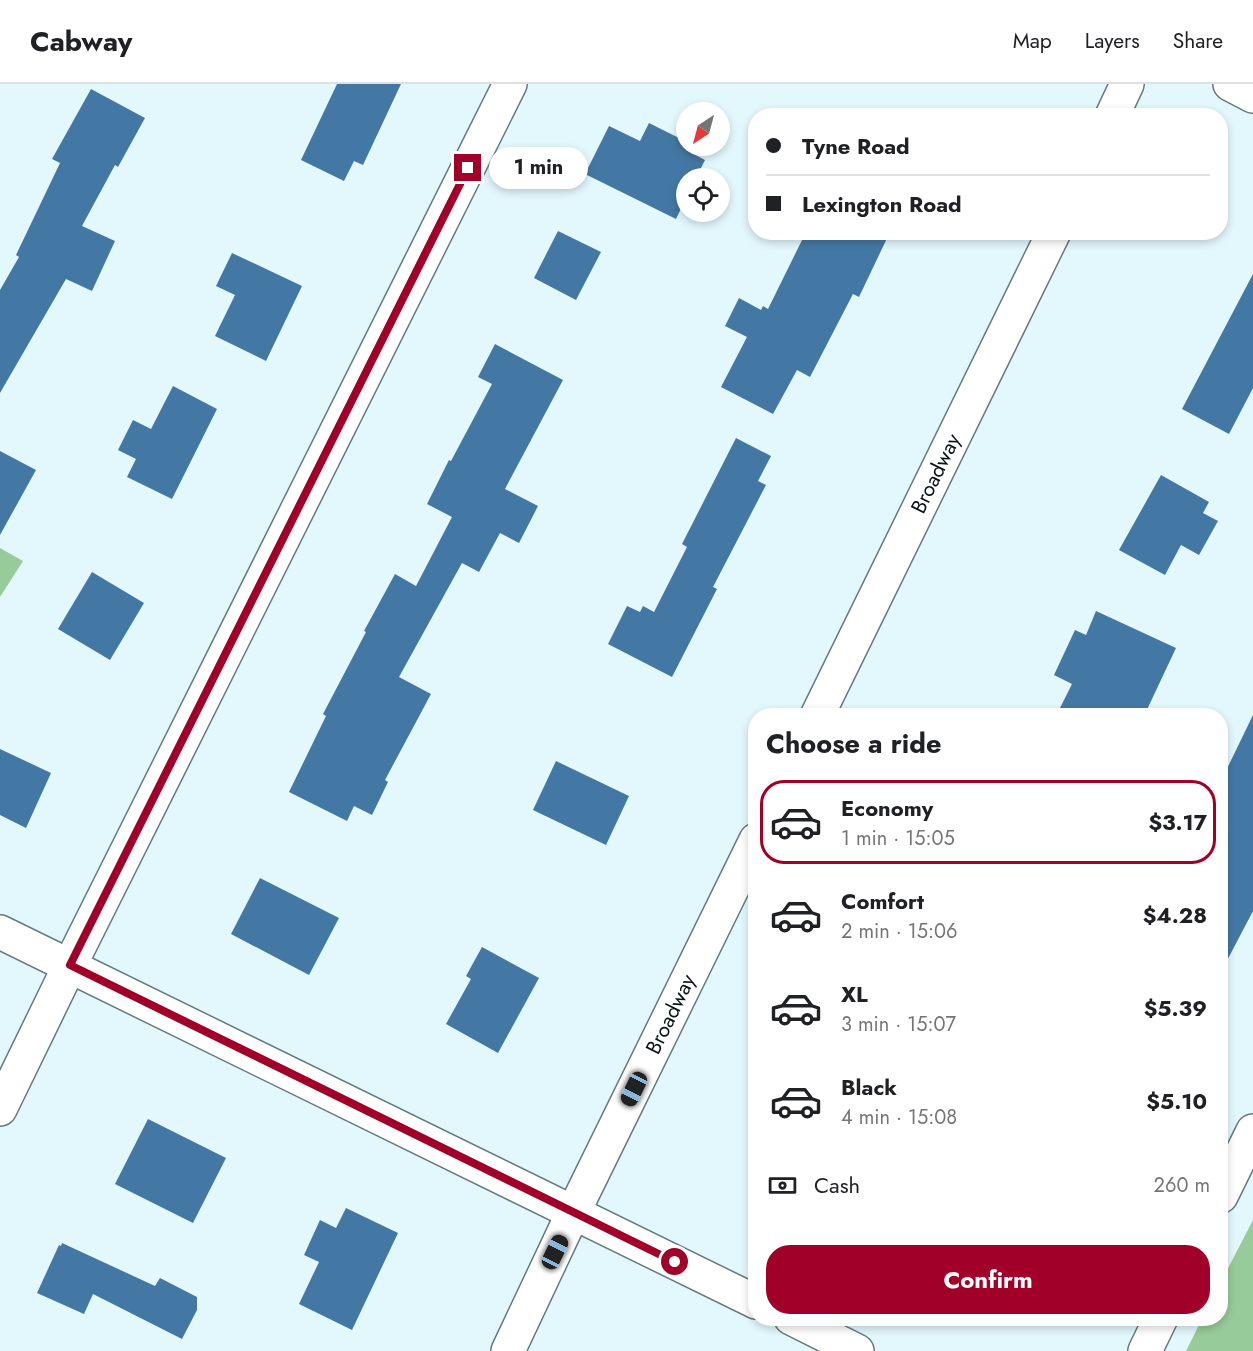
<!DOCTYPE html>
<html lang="en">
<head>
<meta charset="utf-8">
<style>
  :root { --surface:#fff; --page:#f6f6f6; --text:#202124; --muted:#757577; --line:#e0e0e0; --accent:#a10129 }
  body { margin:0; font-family:Jost,sans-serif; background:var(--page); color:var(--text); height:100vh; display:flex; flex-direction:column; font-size:22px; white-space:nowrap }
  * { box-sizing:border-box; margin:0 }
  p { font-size:20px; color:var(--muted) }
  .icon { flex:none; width:33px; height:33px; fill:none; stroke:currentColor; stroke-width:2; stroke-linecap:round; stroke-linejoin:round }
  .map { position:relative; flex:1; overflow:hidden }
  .side { position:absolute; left:748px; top:624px; width:480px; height:618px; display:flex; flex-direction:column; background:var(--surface); border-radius:24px; box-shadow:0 3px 9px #0003 }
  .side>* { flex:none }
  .top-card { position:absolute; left:748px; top:24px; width:480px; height:132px; border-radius:24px; box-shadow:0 3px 9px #0003; display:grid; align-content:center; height:132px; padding:0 18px; background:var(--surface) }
  .needle { width:39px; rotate:216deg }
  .controls { position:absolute; left:676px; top:18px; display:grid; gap:12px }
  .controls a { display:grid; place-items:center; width:54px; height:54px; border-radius:50%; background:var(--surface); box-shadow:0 3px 9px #0003; font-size:30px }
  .end { position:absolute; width:27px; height:27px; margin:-14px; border:8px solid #a10129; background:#fff; box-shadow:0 0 0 3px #fff }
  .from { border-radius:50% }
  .bubble { position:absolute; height:42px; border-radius:21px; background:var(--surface); box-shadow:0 3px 9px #0003; font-size:20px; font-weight:700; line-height:42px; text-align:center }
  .car { position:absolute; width:18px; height:36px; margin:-18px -9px; border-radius:8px; box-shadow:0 0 4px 2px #0007; background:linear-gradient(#222 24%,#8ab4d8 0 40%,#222 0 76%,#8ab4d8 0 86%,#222 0) }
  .top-card b { display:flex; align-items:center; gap:21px; height:57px; font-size:22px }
  .top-card b+b { border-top:2px solid var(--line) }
  .top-card i { width:15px; height:15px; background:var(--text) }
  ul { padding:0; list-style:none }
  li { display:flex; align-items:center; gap:18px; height:84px; margin:0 12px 9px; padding:0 6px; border:3px solid transparent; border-radius:24px }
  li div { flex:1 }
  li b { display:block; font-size:22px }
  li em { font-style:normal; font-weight:700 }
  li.current { border-color:var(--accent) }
  li>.icon { width:54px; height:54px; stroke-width:1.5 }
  h2 { padding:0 18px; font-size:27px; line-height:72px }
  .pay { display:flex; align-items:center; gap:15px; height:66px; padding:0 18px; font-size:22px }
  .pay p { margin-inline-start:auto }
  .button { display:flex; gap:12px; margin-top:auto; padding:12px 18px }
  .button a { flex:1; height:69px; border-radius:24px; background:var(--accent); color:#fff; font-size:24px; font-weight:700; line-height:69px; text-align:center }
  header { display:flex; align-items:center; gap:36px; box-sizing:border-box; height:84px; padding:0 30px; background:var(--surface); border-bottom:2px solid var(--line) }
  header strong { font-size:28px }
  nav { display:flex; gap:33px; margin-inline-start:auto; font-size:21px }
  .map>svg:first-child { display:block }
</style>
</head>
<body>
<header>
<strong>Cabway</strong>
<nav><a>Map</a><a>Layers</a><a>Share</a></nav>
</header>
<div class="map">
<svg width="1253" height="1267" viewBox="0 0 1253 1267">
  <rect width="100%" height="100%" fill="#e3f8fd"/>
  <g fill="#97cb99">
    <path d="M0,464L23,477L0,513Z"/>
    <path d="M1253,1136V1267H1186L1202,1235L1221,1234V1198Z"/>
  </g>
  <g fill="#4478a4">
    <path d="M337,0H401L363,81L354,77L344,97L301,76Z"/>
    <path d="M91,5L145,34L118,83L115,81L82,142L115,157L92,207L66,195L0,309V206L19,173L16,171L60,79L52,75Z"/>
    <path d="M649,39L687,58V62H689L686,66L705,76L696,94H687V112L676,135L585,90L609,42L640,57Z"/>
    <path d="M558,147L601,168L576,216L534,194Z"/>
    <path d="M806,148H890L859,213L853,210L810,293L797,286L773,330L721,303L747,253L725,242L739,214L761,226L763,222L768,225Z"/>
    <path d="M232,169L302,202L266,277L215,252L235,211L216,202Z"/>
    <path d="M1253,190V304L1229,350L1182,325Z"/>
    <path d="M495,260L563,296L505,405L538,422L519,459L500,449L479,488L462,479L399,593L431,610L385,696L388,698L372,731L354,722L347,737L289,708L326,632L323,630L366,548L364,547L395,490L416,502L452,433L427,420L449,376L451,377L492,300L478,293Z"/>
    <path d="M173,302L217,325L172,415L127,393L136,375L118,366L133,336L151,345Z"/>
    <path d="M736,354L771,372L758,397L766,401L713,503L717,505L672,593L608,560L627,522L640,528L643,522L654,528L687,463L682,460Z"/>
    <path d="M0,367L36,386L0,451Z"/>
    <path d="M1161,391L1209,418L1203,429L1218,437L1199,471L1181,461L1165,491L1119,466Z"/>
    <path d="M92,488L144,519L110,576L58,545Z"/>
    <path d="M1096,527L1176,564L1144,632H1056L1072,600L1054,591L1075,546L1086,551Z"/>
    <path d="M1253,631V827L1221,888V697Z"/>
    <path d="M0,665L51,689L26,744L0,731Z"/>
    <path d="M556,677L629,712L606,761L533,726Z"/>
    <path d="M260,794L339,834L309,891L231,850Z"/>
    <path d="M482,863L539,894L498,969L446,940L471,895L466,892Z"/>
    <path d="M148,1035L226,1074L193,1139L115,1100Z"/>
    <path d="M346,1124L398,1149L352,1246L299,1220L319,1178L304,1171L320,1136L336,1144Z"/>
    <path d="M62,1159L155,1202L160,1194L197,1213V1226L182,1255L93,1210L84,1230L37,1209L59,1161L61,1162Z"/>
  </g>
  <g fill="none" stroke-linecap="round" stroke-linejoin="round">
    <defs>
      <g id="minor">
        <path d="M1112,32L1127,0"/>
        <path id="s1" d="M817,632L1054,148"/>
        <path d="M0,848L756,1218"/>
        <path d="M0,1025L70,881L510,0"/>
        <path d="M1221,1112L1253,1047"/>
        <path d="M791,1234L857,1267"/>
        <path id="s2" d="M508,1267L573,1129L756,756"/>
        <path d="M1145,1267L1161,1234"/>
      </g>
      <path id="tertiary" d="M1230,0L1253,12"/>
    </defs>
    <use href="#minor" stroke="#637b80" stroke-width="36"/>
    <use href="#tertiary" stroke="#637b80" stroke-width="36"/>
    <use href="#minor" stroke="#fff" stroke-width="33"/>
    <use href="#tertiary" stroke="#fff" stroke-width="33"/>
  </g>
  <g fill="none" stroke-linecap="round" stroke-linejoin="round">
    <path stroke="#a10129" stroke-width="8" d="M468,84L70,881L675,1178"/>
  </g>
  <g text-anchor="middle" stroke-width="4.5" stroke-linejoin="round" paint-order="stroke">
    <g font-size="21" fill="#0a1315" stroke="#fff">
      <text dy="7" stroke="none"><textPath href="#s1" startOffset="270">Broadway</textPath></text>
      <text dy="7" stroke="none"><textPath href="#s2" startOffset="374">Broadway</textPath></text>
    </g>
  </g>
</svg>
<div class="controls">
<a><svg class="needle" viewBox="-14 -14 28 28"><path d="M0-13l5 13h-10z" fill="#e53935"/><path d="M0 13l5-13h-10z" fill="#757577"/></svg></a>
<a><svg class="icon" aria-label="locate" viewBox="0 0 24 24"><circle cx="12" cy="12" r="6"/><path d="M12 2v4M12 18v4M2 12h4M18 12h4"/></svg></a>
</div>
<i class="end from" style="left:675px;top:1178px"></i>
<i class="end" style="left:468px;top:84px"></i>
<div class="bubble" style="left:489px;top:63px;width:99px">1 min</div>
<i class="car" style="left:634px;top:1005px;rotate:206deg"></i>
<i class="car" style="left:555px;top:1168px;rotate:26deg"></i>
<div class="top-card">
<b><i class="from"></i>Tyne Road</b>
<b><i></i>Lexington Road</b>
</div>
<section class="side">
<h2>Choose a ride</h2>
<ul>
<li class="current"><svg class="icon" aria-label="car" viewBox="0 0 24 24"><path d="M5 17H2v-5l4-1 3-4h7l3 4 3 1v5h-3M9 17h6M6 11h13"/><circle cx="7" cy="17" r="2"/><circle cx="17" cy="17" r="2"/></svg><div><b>Economy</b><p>1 min · 15:05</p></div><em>$3.17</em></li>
<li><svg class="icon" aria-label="car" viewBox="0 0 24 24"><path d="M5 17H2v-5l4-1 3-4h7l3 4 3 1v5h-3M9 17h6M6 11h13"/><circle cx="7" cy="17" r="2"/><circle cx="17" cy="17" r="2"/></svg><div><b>Comfort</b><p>2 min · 15:06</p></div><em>$4.28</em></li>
<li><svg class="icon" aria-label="car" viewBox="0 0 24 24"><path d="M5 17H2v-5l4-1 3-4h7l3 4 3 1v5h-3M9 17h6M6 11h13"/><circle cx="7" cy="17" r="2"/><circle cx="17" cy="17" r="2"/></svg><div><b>XL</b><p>3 min · 15:07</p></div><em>$5.39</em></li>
<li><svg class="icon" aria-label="car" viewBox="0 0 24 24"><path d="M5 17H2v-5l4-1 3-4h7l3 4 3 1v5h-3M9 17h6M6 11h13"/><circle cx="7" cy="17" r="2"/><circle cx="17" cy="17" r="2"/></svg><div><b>Black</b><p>4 min · 15:08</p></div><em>$5.10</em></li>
</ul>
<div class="pay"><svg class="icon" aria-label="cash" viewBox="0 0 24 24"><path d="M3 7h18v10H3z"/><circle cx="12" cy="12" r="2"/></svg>Cash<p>260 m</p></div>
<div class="button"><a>Confirm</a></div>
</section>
</div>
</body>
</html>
